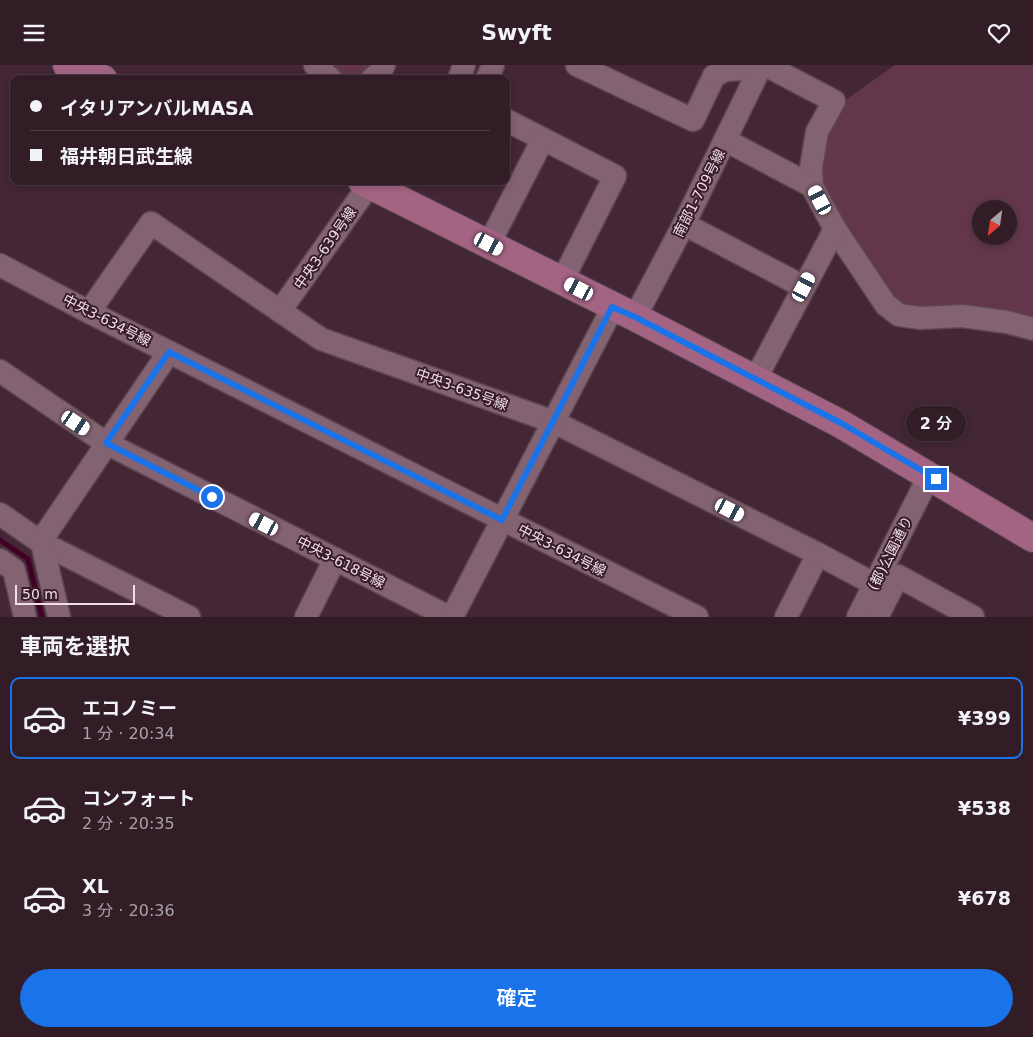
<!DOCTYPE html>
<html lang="ja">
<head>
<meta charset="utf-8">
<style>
  :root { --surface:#321d27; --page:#3d2a33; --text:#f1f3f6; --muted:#a8a2a7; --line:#4d3b44; --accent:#1a73e8 }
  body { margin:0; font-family:"DejaVu Sans","Noto Sans JP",sans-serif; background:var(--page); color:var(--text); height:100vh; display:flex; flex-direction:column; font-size:19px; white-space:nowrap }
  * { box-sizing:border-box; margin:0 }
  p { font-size:16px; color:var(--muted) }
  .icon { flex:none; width:28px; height:28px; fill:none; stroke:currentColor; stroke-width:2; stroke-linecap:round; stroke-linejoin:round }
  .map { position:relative; height:552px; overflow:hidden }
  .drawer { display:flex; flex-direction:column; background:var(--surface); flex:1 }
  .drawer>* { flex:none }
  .banner { position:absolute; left:10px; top:10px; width:500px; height:110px; border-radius:10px; box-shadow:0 2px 8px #0003,0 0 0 1px var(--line); display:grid; align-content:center; height:110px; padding:0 20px; background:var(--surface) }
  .needle { width:32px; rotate:209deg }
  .buttons { position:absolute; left:972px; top:135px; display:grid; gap:10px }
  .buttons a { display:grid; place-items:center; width:45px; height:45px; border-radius:50%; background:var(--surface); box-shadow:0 2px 8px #0003,0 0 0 1px var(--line); font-size:25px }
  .scale { position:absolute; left:15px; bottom:12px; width:120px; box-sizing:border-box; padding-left:5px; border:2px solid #f1dee6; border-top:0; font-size:14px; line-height:18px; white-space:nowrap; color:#f1dee6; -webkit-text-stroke:4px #381d2a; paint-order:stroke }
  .end { position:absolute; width:22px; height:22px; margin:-11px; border:6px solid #1a73e8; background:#fff; box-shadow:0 0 0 2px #fff }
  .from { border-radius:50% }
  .bubble { position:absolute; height:35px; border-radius:18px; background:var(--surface); box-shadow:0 2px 8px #0003,0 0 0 1px var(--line); font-size:16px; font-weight:600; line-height:35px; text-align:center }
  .car { position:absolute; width:15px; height:30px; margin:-15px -8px; border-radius:6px; box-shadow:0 0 4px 1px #0007; background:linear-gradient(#fff 24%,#345 0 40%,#fff 0 76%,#345 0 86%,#fff 0) }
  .banner b { display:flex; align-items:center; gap:18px; height:48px; font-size:19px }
  .banner b+b { border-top:1px solid var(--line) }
  .banner i { width:12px; height:12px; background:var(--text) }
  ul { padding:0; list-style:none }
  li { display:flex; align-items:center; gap:15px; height:82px; margin:0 10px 8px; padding:0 10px; border:2px solid transparent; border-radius:10px }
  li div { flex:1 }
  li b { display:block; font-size:19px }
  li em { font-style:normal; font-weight:600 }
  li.current { border-color:var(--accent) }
  li>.icon { width:45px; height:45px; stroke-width:1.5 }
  h2 { padding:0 20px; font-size:22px; line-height:60px }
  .action { display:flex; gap:10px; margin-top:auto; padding:10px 20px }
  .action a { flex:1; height:58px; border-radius:30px; background:var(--accent); color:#fff; font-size:20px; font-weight:600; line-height:58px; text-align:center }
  header { display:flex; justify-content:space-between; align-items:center; height:65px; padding:0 20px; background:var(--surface); font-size:22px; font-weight:600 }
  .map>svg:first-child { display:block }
</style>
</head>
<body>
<header><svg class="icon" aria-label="menu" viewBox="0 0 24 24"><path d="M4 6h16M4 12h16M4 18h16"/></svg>Swyft<svg class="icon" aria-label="heart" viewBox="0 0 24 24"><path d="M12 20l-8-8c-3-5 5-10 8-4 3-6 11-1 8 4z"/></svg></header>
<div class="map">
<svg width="1033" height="552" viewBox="0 0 1033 552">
  <rect width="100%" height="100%" fill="#432734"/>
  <g fill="#63364c" fill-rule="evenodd">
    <path d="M322,0H377C356,18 344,13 322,0Z"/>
    <path d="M895,0H1033V256L920,246L891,235L822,123L817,104L823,72L834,51L847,34ZM981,144H1009V171H981Z"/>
  </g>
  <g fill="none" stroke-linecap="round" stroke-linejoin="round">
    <path stroke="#420027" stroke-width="5" d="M0,475L28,494L42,552"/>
    <defs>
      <g id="minor">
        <path d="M315,0L331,14"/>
        <path d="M577,0L693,55L714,11"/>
        <path d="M714,11L726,5L760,3L767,1L834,36L817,67L811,103L812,121L835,164L886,240L899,250L920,253L962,251L1007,257L1033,264"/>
        <path d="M372,14L381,6L384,0"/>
        <path d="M459,14L464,0"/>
        <path d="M487,14L493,0"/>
        <path d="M506,55L615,111L562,216"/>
        <path d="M725,75L812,121"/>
        <path d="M684,159L804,222"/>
        <path d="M489,179L543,74"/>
        <path d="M0,200L89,247L697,552"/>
        <path d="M280,246L369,120"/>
        <path d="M89,247L151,158L321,274L554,357L818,489L786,552"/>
        <path d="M635,252L684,159L760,3"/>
        <path d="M0,306L106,378L449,552"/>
        <path d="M755,315L835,164"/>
        <path d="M0,449L42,478L189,552"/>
        <path d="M818,489L874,519"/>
        <path d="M0,495L14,505L25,552"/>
        <path d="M59,552L42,478L47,467L169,287"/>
        <path d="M306,552L335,494"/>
        <path d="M452,552L613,242"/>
        <path d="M858,552L923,423"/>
        <path d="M877,552L898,511L973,552"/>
      </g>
      <g id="major">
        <path d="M67,0L103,14"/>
        <path d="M362,116L635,252L841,359L1033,473"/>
      </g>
    </defs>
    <use href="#minor" stroke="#5c4551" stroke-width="25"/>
    <use href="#major" stroke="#5c4551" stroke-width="30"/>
    <use href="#minor" stroke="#836271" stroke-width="22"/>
    <use href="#major" stroke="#a36483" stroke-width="28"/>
  </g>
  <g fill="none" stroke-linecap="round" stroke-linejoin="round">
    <path stroke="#1a73e8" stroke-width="6" d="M212,432L106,378L169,287L502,455L612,242L635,252L841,358L936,414"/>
  </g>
  <g text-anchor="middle" stroke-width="4" stroke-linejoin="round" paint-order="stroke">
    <g font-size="14" fill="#f1dee6" stroke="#381d2a">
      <text transform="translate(699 128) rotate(-63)" y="5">南部1-709号線</text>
      <text transform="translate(325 183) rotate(-55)" y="5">中央3-639号線</text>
      <text transform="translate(107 255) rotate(27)" y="5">中央3-634号線</text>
      <text transform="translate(462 324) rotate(20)" y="5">中央3-635号線</text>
      <text transform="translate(562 485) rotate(27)" y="5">中央3-634号線</text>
      <text transform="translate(890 488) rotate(-63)" y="5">(都)公園通り</text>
      <text transform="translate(341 497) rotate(27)" y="5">中央3-618号線</text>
    </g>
  </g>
</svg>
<div class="buttons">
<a><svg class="needle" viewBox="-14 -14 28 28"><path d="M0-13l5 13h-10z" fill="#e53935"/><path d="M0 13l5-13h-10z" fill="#a8a2a7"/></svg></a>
</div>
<div class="scale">50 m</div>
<i class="end from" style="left:212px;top:432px"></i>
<i class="end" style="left:936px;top:414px"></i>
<div class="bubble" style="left:906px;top:341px;width:60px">2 分</div>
<i class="car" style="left:820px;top:135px;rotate:332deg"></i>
<i class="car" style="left:489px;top:179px;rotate:117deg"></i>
<i class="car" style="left:804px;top:222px;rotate:28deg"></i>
<i class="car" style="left:579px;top:224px;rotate:297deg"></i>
<i class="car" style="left:76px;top:358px;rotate:124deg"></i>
<i class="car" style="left:730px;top:445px;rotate:117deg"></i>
<i class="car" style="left:264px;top:459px;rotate:297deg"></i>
<div class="banner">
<b><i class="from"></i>イタリアンバルMASA</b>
<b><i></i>福井朝日武生線</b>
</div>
</div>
<section class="drawer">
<h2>車両を選択</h2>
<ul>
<li class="current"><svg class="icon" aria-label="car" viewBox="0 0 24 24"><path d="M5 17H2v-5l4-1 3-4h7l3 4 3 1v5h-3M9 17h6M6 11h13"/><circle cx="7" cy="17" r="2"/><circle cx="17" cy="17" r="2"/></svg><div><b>エコノミー</b><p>1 分 · 20:34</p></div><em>¥399</em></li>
<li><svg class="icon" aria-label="car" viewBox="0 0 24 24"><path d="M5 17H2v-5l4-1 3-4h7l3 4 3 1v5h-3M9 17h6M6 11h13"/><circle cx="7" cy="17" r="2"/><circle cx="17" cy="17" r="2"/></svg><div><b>コンフォート</b><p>2 分 · 20:35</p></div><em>¥538</em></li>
<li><svg class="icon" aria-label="car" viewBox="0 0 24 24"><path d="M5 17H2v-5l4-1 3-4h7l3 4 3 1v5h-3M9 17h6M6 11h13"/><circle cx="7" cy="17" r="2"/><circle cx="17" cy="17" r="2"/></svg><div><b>XL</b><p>3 分 · 20:36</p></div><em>¥678</em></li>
</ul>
<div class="action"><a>確定</a></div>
</section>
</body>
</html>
